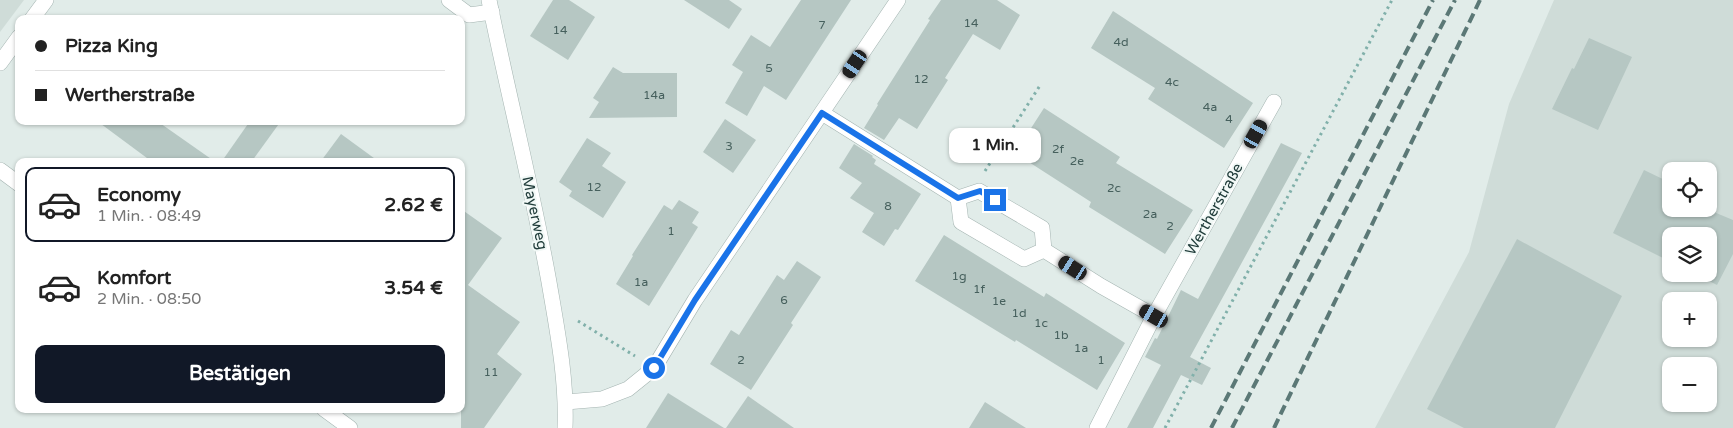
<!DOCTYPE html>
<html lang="de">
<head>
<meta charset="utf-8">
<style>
  :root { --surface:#fff; --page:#f2f2f2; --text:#222; --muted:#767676; --line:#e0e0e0; --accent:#111827 }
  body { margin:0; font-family:"Varela Round",sans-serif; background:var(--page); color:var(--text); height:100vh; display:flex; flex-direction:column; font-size:19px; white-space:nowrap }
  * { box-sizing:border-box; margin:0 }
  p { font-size:16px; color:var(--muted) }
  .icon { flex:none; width:28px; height:28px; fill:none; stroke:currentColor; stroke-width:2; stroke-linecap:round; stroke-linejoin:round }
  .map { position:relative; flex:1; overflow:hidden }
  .panel { position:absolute; left:15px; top:158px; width:450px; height:255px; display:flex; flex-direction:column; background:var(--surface); border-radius:10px; box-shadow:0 1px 4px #0004 }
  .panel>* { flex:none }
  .guide { position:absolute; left:15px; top:15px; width:450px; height:110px; border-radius:10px; box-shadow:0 1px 4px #0004; display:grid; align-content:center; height:110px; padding:0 20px; background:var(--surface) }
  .fabs { position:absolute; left:1662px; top:162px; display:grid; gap:10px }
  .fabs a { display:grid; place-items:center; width:55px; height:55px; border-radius:10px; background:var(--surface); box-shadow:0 1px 4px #0004; font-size:25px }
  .end { position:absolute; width:22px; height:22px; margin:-11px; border:6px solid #1a73e8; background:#fff; box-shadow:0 0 0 2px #fff }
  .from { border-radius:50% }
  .bubble { position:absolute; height:35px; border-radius:10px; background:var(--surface); box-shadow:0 1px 4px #0004; font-size:16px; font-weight:700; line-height:35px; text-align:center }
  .car { position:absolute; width:15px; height:30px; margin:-15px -8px; border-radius:6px; box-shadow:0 0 4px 1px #0007; background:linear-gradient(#222 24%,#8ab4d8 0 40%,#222 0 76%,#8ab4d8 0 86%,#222 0) }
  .guide b { display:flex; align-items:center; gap:18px; height:48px; font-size:19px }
  .guide b+b { border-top:1px solid var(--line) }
  .guide i { width:12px; height:12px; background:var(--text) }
  ul { padding:9px 0 0; list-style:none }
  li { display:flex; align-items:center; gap:15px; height:75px; margin:0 10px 8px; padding:0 10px; border:2px solid transparent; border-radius:10px }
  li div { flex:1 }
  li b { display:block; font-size:19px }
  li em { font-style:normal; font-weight:700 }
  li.current { border-color:var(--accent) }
  li>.icon { width:45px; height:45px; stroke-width:1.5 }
  .button { display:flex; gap:10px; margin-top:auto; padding:10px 20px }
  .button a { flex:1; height:58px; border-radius:10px; background:var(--accent); color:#fff; font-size:20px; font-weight:700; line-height:58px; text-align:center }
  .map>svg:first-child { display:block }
</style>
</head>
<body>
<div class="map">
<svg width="1733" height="428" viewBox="0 0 1733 428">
  <rect width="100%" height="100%" fill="#e1ece9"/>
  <g fill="#cfdcd8" fill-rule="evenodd">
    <path d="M0,0H24L0,32Z"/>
    <path d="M1554,0H1733V428H1375L1469,252L1509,104ZM1671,171H1709V209H1671ZM1671,236H1709V274H1671ZM1671,301H1709V339H1671ZM1671,366H1709V404H1671Z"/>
  </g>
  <g fill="#b6c7c3">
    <path d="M553,0H569L595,17L568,60L530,36Z"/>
    <path d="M684,0H729L742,9L729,29Z"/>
    <path d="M801,0H851L786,100L764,86L747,116L725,103L743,72L732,65L751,35L770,47Z"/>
    <path d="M941,0H997L1020,15L1000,50L973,34L945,78L948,80L917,129L899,118L884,140L864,128L878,105L877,104L930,20L928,19Z"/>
    <path d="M1113,11L1253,103L1224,148L1148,99L1155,88L1091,48Z"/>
    <path d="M1589,38L1632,57L1598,130L1552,109L1572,68L1574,69Z"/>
    <path d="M613,67L623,73H677V117L589,118L599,102L593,98Z"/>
    <path d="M1044,108L1120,157L1116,163L1193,210L1165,254L1089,207L1091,202L1015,153Z"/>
    <path d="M725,119L756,140L733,173L703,152Z"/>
    <path d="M97,121H157L214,161H151Z"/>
    <path d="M250,121H281L252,161H222Z"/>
    <path d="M341,134L378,161H321Z"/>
    <path d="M587,138L611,153L602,166L626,182L603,218L569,196L572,191L559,182Z"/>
    <path d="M1281,143L1302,153L1190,357L1211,368L1202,385L1181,375L1153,428H1127L1161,365L1145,357L1155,338L1157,339L1181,290L1198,299Z"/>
    <path d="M854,144L873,156L872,157L876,160L874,164L921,194L898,230L895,229L884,246L862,232L874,213L850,198L862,183L839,168Z"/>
    <path d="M1644,170L1671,183V209H1709V202L1711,203L1709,210L1733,220V254L1717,285L1695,274H1709V236H1671V262L1613,233Z"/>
    <path d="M679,200L699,212L692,223L698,227L649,306L616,284L633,256L632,255L664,205L672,210Z"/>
    <path d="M461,209L502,238L468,285L520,322L497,354L522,374L484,428H461Z"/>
    <path d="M944,235L1044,297L1046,293L1125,343L1097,390L1016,340L1015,342L915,281Z"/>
    <path d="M1517,239L1622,296L1555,428H1464L1427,409Z"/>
    <path d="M797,261L821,277L791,323L793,325L751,390L710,364L731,330L739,335L777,275L784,280Z"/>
    <path d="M668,393L724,428H646Z"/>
    <path d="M748,396L794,428H726Z"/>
    <path d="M985,402L1026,428H969Z"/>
  </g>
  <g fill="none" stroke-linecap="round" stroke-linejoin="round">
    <defs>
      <path id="service" d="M449,0L469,15L492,12"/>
      <g id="minor">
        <path d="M489,0C508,94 532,187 549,282C557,329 567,379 565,428"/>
        <path d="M32,19L46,0"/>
        <path d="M0,63L19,37"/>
        <path d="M822,113L958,198L961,222L1024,259L1044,250L1101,286L1154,316"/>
        <path d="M0,170L19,184"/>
        <path d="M958,198L979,191L1042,228L1044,250"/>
        <path d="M566,402L602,399L628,389L654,368L695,300L898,0"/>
        <path d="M324,409L350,428"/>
        <path d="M1097,428L1154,316L1274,102"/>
      </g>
    </defs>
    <use href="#service" stroke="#a4b4b1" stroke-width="16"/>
    <use href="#minor" stroke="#a4b4b1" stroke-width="16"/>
    <g stroke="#81b0aa" stroke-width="3" stroke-dasharray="2.5 4" stroke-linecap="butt">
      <path d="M985,171L1041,84"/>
      <path d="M578,321L635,356"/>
      <path d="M1165,428L1392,0"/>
    </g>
    <use href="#service" stroke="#fff" stroke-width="15"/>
    <use href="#minor" stroke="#fff" stroke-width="15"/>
    <g stroke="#5b7876" stroke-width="4" stroke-dasharray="10 5" stroke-linecap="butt">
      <path d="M1211,428L1433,0"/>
      <path d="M1232,428L1455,0"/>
      <path d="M1274,428L1480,0"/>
    </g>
  </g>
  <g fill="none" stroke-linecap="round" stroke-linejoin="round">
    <path stroke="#1a73e8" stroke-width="6" d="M654,368L695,300L822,113L958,198L980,191L995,200"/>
  </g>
  <g text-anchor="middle" stroke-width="4" stroke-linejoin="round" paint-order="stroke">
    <g font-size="12" fill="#46605d">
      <text x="971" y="27">14</text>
      <text x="822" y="29">7</text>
      <text x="560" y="34">14</text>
      <text x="1121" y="46">4d</text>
      <text x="769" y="72">5</text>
      <text x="921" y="83">12</text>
      <text x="1172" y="86">4c</text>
      <text x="654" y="99">14a</text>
      <text x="1210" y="111">4a</text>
      <text x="1229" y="123">4</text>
      <text x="729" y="150">3</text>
      <text x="1058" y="153">2f</text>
      <text x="1077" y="165">2e</text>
      <text x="594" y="191">12</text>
      <text x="1114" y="192">2c</text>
      <text x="888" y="210">8</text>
      <text x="1150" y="218">2a</text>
      <text x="1170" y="230">2</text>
      <text x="671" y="235">1</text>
      <text x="959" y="280">1g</text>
      <text x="641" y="286">1a</text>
      <text x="979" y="293">1f</text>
      <text x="784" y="304">6</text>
      <text x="999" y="305">1e</text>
      <text x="1019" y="317">1d</text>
      <text x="1041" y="327">1c</text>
      <text x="1061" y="339">1b</text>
      <text x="1081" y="352">1a</text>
      <text x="741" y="364">2</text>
      <text x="1101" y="364">1</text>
      <text x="491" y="376">11</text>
    </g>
    <g font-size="15" fill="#213d3b" stroke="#f1f8f6">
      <text transform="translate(1214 209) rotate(-61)" y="5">Wertherstraße</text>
      <text transform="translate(535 213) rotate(78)" y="5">Mayerweg</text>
    </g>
  </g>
</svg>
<div class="fabs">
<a><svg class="icon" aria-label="locate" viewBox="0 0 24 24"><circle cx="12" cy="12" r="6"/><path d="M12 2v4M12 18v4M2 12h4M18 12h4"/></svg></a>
<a><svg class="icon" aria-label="layers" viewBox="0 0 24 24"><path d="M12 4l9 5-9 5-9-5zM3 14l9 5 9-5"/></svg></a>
<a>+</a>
<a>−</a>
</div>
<i class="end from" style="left:654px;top:368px"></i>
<i class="end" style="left:995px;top:200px"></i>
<div class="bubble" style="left:949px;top:128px;width:92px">1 Min.</div>
<i class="car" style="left:855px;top:64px;rotate:214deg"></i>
<i class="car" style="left:1256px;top:134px;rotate:29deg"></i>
<i class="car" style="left:1073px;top:268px;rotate:303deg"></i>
<i class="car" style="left:1154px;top:316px;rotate:300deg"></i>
<div class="guide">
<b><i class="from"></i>Pizza King</b>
<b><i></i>Wertherstraße</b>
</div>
<section class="panel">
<ul>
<li class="current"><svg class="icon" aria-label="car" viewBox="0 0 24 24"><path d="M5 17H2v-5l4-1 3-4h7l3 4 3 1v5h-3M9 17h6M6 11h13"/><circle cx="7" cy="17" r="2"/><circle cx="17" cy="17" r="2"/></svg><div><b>Economy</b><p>1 Min. · 08:49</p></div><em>2.62 €</em></li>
<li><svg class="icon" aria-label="car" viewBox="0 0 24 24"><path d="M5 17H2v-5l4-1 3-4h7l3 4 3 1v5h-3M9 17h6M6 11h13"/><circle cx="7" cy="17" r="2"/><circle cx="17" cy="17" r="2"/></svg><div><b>Komfort</b><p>2 Min. · 08:50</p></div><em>3.54 €</em></li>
</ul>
<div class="button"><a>Bestätigen</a></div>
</section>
</div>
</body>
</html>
